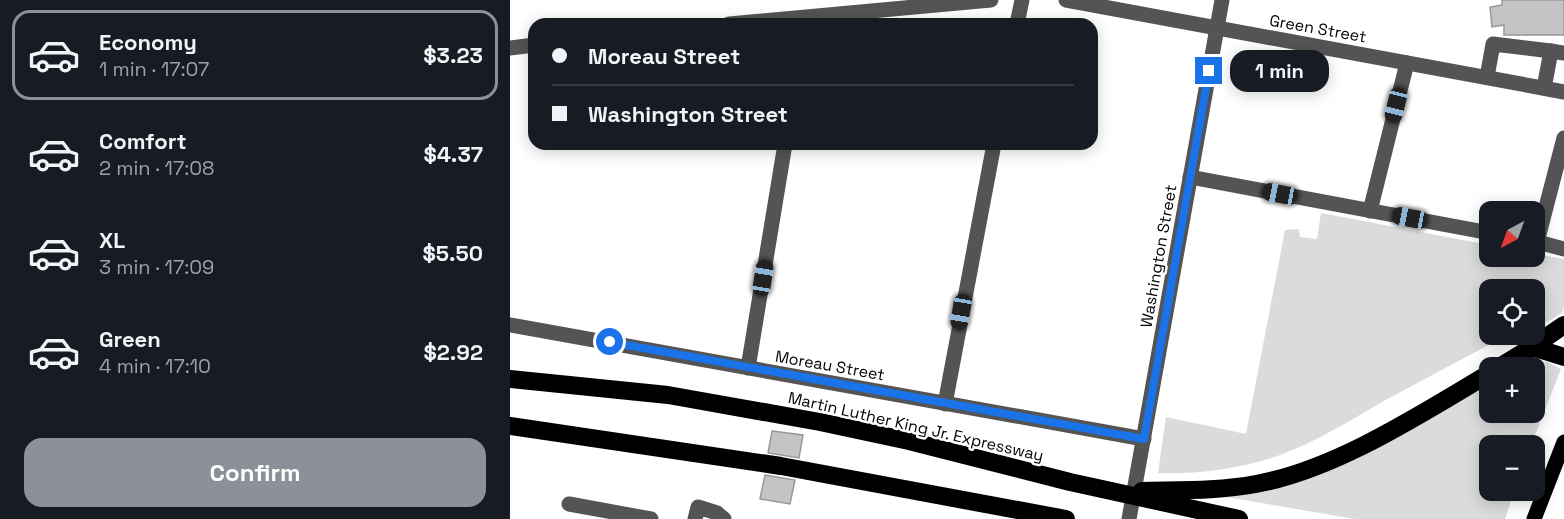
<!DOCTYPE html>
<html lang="en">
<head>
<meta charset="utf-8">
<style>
  :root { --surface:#171b24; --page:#242831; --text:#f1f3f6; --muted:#9ea1a6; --line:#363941; --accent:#8c9099 }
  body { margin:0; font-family:"Space Grotesk",sans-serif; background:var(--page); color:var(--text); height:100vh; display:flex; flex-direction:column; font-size:22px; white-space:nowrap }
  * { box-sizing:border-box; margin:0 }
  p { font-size:20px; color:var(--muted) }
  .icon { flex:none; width:33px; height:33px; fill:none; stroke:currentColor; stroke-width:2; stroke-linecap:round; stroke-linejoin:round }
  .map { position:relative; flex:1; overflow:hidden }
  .drawer { display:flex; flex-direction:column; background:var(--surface); width:510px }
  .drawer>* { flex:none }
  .hud { position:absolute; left:18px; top:18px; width:570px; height:132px; border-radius:18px; box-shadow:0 3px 15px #0003; display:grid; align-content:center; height:132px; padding:0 24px; background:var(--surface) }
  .needle { width:39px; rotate:221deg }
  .fabs { position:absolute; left:969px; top:201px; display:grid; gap:12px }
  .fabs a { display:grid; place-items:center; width:66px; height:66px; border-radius:12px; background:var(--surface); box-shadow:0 3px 15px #0003; font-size:30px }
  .end { position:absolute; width:27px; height:27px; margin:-14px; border:8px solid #1a73e8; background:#fff; box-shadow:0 0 0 3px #fff }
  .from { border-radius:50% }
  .bubble { position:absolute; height:42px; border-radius:18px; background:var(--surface); box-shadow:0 3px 15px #0003; font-size:20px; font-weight:700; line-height:42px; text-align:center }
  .car { position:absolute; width:18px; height:36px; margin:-18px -9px; border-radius:8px; box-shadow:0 0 4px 2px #0007; background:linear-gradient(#222 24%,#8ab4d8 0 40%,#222 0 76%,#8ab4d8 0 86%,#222 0) }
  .hud b { display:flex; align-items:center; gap:21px; height:57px; font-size:22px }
  .hud b+b { border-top:2px solid var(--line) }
  .hud i { width:15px; height:15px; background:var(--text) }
  ul { padding:10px 0 0; list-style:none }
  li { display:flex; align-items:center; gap:18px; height:90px; margin:0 12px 9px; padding:0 12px; border:3px solid transparent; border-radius:18px }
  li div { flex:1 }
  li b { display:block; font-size:22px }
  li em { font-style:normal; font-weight:700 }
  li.active { border-color:var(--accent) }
  li>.icon { width:54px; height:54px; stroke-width:1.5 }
  .button { display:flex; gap:12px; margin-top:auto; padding:12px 24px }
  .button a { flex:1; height:69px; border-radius:18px; background:var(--accent); color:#fff; font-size:24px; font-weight:700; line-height:69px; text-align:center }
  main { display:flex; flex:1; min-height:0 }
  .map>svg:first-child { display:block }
</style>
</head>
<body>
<main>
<section class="drawer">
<ul>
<li class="active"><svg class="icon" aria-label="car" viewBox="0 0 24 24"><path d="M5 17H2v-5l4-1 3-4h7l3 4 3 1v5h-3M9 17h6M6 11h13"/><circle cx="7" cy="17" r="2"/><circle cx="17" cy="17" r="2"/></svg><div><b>Economy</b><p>1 min · 17:07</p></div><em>$3.23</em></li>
<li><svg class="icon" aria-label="car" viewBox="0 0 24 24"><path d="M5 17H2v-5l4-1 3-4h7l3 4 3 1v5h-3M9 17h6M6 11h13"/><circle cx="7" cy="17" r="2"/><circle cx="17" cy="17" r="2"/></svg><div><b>Comfort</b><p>2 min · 17:08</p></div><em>$4.37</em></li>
<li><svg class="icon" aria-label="car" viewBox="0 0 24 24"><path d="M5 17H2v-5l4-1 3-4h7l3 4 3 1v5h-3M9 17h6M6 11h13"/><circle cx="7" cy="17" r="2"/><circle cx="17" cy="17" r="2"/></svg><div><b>XL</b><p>3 min · 17:09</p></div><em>$5.50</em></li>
<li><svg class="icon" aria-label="car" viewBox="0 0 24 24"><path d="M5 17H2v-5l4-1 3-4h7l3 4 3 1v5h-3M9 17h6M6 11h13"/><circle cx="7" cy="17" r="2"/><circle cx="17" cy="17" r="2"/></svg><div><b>Green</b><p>4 min · 17:10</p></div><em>$2.92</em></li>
</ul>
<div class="button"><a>Confirm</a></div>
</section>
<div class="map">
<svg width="1054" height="519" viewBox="0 0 1054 519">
  <rect width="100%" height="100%" fill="#fff"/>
  <g fill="#dbdbdb">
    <path d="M811,213L979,245L980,256H1024L1025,254L1054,259V307L1052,313L1025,329L1024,290H980V334L1014,335L994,346L990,339C950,360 911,381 872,402C839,421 806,442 770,455C735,468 685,475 648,473L656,417L736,434L775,230L789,229L790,237L807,239Z"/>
    <path d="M1019,362H1038L1051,369L1021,445L980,446V490L1004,491L995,519H845L704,495L792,481L821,470L979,383L980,412H1024V368L1008,367Z"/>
  </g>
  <g fill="#c4c4c4" stroke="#989898" stroke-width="1.5">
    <path d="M992,0H1054V35H994V25L982,27L980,7L992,5Z"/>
    <path d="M262,431L293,435L289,458L258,453Z"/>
    <path d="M255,475L285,480L280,504L250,499Z"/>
  </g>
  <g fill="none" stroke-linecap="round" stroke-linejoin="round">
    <g stroke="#545454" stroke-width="15">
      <path d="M556,0L1054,92"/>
      <path d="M219,24L481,0"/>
      <path d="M507,24L512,0"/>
      <path d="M0,48L24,45"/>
      <path d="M977,77L983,44L1041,51"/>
      <path d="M1034,88L1041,51L1054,53"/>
      <path d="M680,177L980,233"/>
      <path d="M860,211L897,63"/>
      <path d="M1024,241L1054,249"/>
      <path d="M1027,242L1054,138"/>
      <path d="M0,325L634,439"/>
      <path d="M238,368L275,144"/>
      <path d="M435,404L484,144"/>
      <path d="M59,504L141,519"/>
      <path d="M185,519L188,507L207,513L214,519"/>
      <path d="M619,519L712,0"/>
    </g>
    <path stroke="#000" stroke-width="15" d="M1024,519L1054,442"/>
    <g stroke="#000" stroke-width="18">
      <path d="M1022,347L1054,325"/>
      <path d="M988,368L1022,347L1054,357"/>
      <path d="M0,379L158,395L310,422L399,441L560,482L729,519"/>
      <path d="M0,426L271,466L556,519"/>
      <path d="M632,491C670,490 708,491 746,484C825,470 911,414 980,373"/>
    </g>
  </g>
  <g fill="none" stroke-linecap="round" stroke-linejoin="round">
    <path stroke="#1a73e8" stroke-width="8" d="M100,342L634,439L699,71"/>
  </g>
  <g text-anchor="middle" stroke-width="5" stroke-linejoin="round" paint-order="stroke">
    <g font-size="16" fill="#000" stroke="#fff">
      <text transform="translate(808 28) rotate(10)" y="6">Green Street</text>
      <text transform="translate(648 256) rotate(-80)" y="6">Washington Street</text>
      <text transform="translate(320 365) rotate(10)" y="6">Moreau Street</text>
      <text transform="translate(406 426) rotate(13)" y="6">Martin Luther King Jr. Expressway</text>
    </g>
  </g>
</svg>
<div class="fabs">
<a><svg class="needle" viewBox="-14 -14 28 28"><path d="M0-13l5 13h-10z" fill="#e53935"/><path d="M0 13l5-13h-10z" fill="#9ea1a6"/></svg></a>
<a><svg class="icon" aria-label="locate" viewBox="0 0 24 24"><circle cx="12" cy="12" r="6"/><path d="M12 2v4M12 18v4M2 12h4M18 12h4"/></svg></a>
<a>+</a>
<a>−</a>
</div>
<i class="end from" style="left:100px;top:342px"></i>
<i class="end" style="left:699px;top:71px"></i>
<div class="bubble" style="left:720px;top:50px;width:99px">1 min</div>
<i class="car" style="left:886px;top:105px;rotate:194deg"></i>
<i class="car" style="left:770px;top:194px;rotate:281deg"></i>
<i class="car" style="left:900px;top:218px;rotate:281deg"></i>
<i class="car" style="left:253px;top:278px;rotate:9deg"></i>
<i class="car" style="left:451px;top:312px;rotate:190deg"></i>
<div class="hud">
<b><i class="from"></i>Moreau Street</b>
<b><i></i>Washington Street</b>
</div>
</div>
</main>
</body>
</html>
